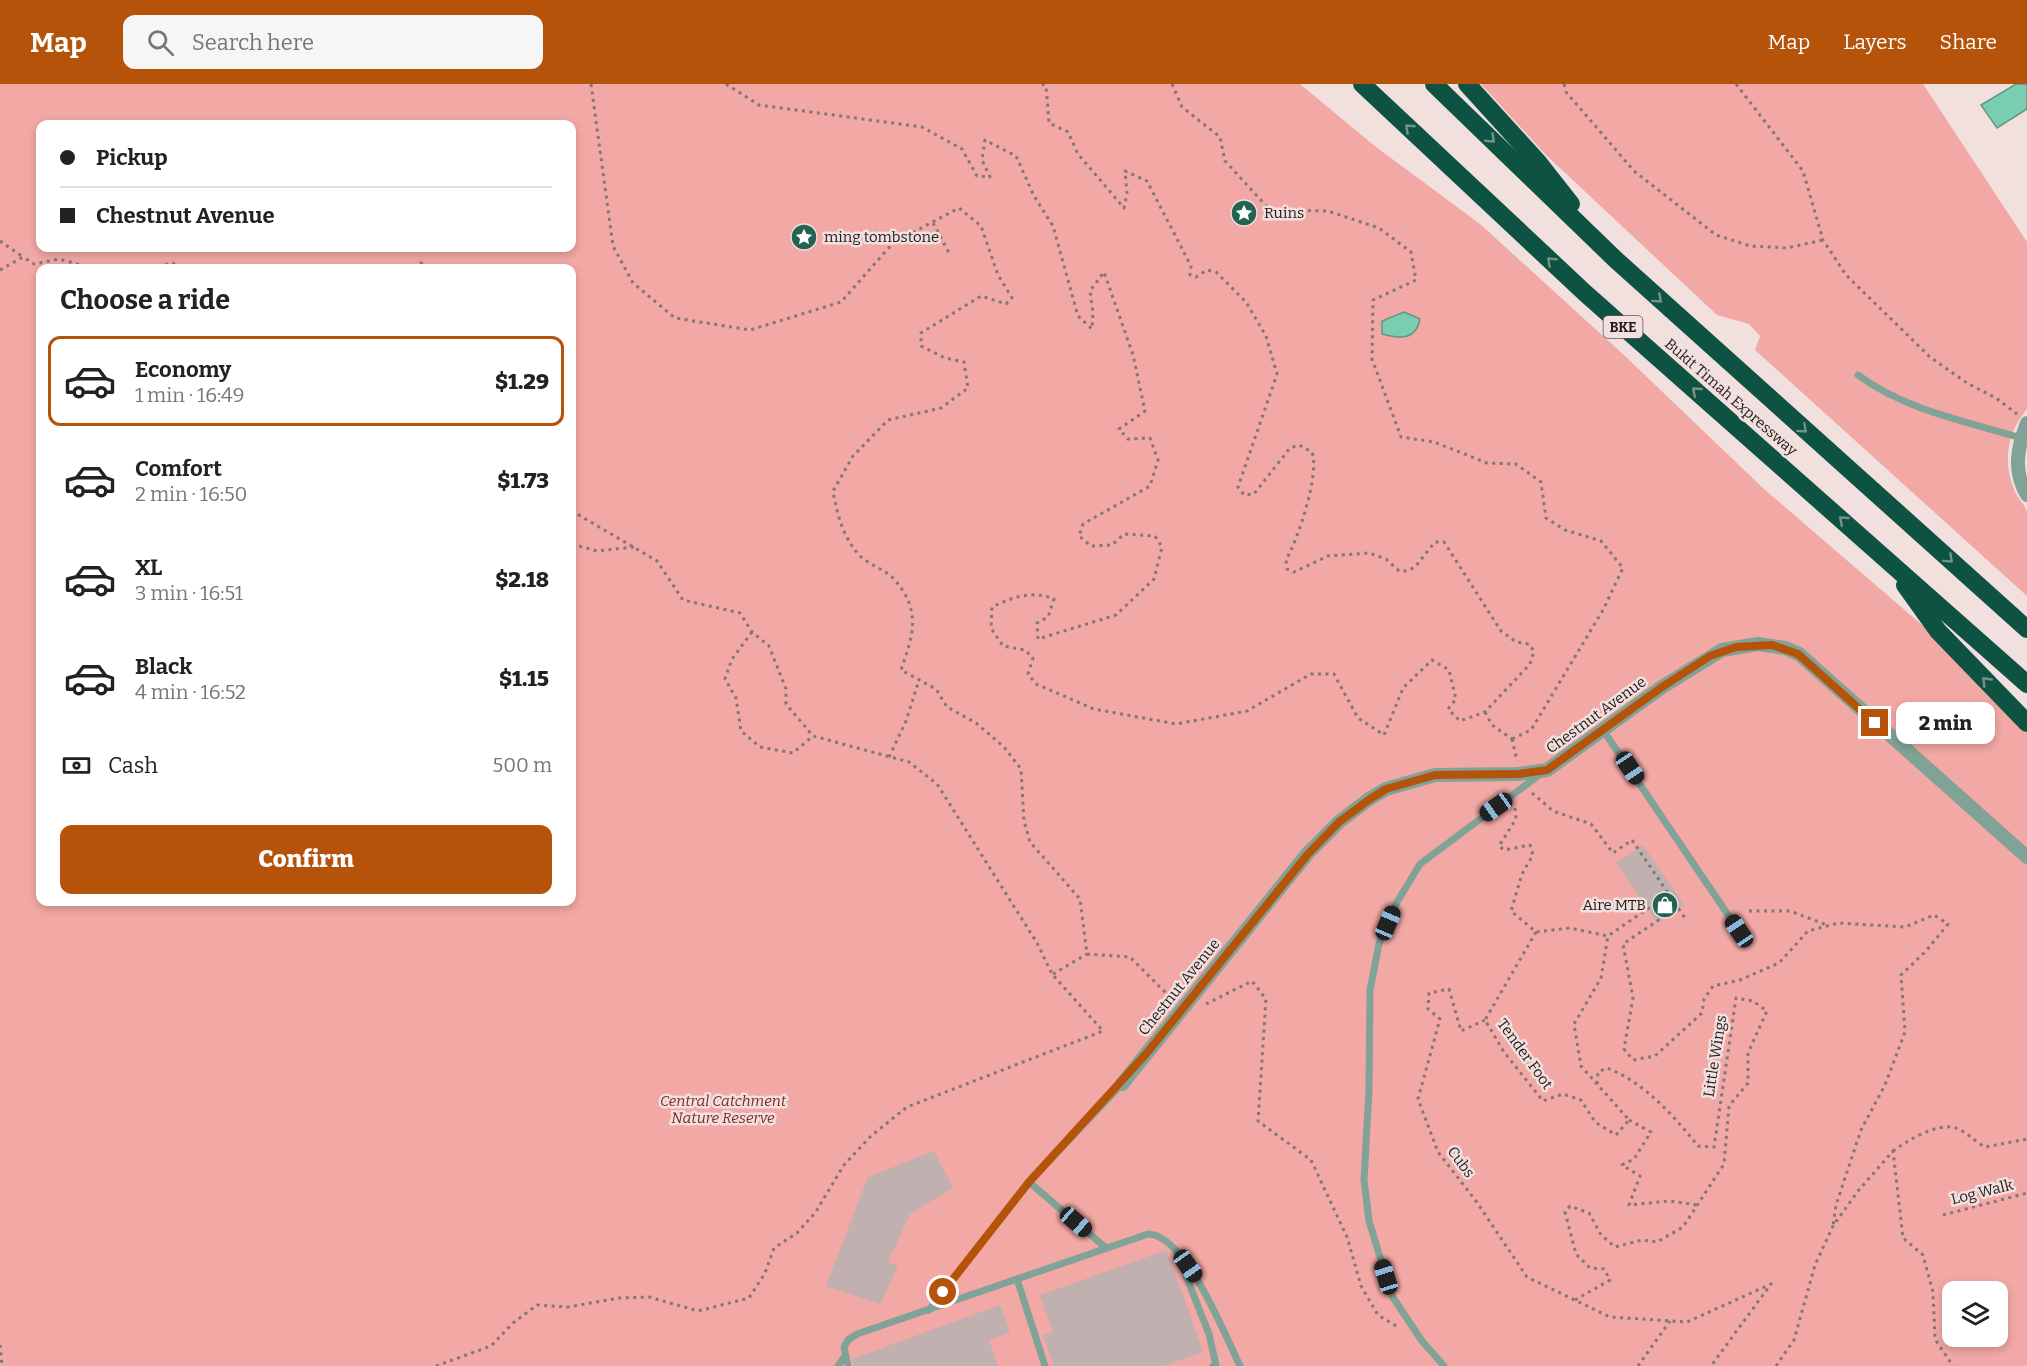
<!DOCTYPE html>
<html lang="en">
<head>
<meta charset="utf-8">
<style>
  :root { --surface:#fff; --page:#f6f6f6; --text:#222; --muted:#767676; --line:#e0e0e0; --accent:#b45309 }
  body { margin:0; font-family:Bitter,serif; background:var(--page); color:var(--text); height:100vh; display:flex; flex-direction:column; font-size:22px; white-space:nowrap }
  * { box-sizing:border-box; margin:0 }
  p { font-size:20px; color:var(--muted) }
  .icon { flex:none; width:33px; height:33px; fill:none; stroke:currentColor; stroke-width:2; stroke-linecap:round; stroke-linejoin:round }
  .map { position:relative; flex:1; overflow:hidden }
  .details { position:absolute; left:36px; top:180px; width:540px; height:642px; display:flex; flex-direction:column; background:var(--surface); border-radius:12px; box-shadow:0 3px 9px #0003 }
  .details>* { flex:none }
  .banner { position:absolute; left:36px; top:36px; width:540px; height:132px; border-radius:12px; box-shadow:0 3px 9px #0003; display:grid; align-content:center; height:132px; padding:0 24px; background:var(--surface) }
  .controls { position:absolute; left:1942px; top:1197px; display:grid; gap:12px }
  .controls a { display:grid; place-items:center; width:66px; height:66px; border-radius:12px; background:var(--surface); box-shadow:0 3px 9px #0003; font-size:30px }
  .end { position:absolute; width:27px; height:27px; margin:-14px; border:8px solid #b45309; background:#fff; box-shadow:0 0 0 3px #fff }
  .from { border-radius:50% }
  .bubble { position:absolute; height:42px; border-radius:12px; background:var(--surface); box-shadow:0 3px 9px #0003; font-size:20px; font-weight:800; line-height:42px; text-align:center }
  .car { position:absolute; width:18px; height:36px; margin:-18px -9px; border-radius:8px; box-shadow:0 0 4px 2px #0007; background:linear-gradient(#222 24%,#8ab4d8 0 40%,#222 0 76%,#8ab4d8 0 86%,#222 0) }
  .banner b { display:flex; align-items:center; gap:21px; height:57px; font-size:22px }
  .banner b+b { border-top:2px solid var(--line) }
  .banner i { width:15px; height:15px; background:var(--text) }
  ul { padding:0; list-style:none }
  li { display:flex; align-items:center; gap:18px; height:90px; margin:0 12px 9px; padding:0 12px; border:3px solid transparent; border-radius:12px }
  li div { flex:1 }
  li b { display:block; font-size:22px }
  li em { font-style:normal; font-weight:800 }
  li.on { border-color:var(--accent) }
  li>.icon { width:54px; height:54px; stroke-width:1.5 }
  h2 { padding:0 24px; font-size:27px; line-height:72px }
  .pay { display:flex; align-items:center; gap:15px; height:66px; padding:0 24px; font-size:22px }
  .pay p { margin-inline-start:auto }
  .action { display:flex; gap:12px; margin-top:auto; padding:12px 24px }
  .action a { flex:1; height:69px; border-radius:12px; background:var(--accent); color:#fff; font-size:24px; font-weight:800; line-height:69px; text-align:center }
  header { display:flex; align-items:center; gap:36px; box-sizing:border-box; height:84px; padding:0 30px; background:var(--accent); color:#fff }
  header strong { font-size:28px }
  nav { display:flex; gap:33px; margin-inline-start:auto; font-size:21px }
  .search { width:420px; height:54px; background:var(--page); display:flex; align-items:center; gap:15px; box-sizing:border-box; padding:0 21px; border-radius:12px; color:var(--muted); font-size:22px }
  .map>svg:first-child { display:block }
</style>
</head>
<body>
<header>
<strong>Map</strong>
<div class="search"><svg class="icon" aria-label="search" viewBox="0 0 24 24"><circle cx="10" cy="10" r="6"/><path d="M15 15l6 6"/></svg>Search here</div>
<nav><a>Map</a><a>Layers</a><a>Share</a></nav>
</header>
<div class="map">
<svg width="2027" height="1282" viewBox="0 0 2027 1282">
  <rect width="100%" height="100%" fill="#f2e0df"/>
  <g fill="#f2a8a4" fill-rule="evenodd">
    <path d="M0,0H1300L1376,63L1480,140L1626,273L1764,405L2007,614L2027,643V1282H0ZM40,40H572V164H40ZM40,184H572V818H40ZM1953,1208H1998V1252H1953Z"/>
    <path d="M1481,0H1923L2027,158V325C2007,349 2002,378 2015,408C2018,414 2025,421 2027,428C2027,445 2027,491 2027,512L1755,266L1760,252L1749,240L1717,231L1546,71Z"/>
  </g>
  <g fill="#7bcdb2" stroke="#609884" stroke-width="1.5">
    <path d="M2016,0H2027V25L1997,44L1981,21Z"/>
    <path d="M1404,228L1420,235C1416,256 1400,255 1382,250V237Z"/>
  </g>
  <g fill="#c0b0af">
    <path d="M1643,761L1684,821L1657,839L1616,779Z"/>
    <path d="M934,1067L953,1104L910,1130L888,1178L898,1182L880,1220L826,1202L868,1093Z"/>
    <path d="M1167,1166L1203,1268L1164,1282H1054L1043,1251L1053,1248L1040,1211Z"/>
    <path d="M1000,1221L1010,1248L989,1256L998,1282H854L852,1275Z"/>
  </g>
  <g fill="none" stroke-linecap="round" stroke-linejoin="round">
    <g stroke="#827776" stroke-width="3" stroke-dasharray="3 4.5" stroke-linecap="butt">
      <path d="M591,0L613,162L633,199L675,234L750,246L841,218L893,159L959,124L981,142L998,191L1012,214L1006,220L981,212L921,249V262L945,274L964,278L968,304L941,324L888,336L853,372L833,407C837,430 843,453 859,471C869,481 884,485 894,495C922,527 913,551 901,586L936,605L947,623L976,639L1004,663L1021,685L1024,737L1030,758L1080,815L1087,870L1130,873L1172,915"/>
      <path d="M726,0L759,21L922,43L962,65L977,92L990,93L982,76L985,56L1016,72L1034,112L1053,142L1078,232L1092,245L1093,229L1090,207L1104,188L1133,271L1145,327L1119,345L1128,355L1150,354L1158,376L1150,402L1083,440L1079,452L1091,462L1112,461L1124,450L1155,452L1162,463L1154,495L1116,531L1038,555L1037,539L1048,533L1054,515C1032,506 1013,513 992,523L991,544L1003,562L1025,566L1033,574L1028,590L1036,600L1094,625L1176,640L1247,627L1311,590H1334L1358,634L1384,651L1403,604L1432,576L1449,586L1456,615L1448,625L1460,637L1485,628L1530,580L1534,567L1529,560L1516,558L1501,547L1444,458H1435L1415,483L1407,487H1399L1386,475L1369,469L1328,472L1294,488L1287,485L1286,476C1298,455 1320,390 1312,368L1299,361L1290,364L1254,410L1244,411L1238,403L1277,290L1266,252L1246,218L1216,188L1207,186L1196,193L1190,191L1191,182L1147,97L1125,87L1127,109L1124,124L1078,70L1068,48L1049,39L1046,2L1042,0"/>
      <path d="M1172,0L1182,23L1220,53L1225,77L1270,126L1328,127L1379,144L1411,168L1416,196L1373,216L1372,275L1401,353L1434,358L1487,379L1516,380L1541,398L1546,434L1565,446L1601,457L1623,484L1603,526L1531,646L1512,655"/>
      <path d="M1564,0L1566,8L1634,87L1716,151L1750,162L1787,164L1823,156"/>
      <path d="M1736,0L1803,87L1823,156L1846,191L1930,273L1967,299L1996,314L2017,330"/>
      <path d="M933,139L949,169"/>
      <path d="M0,157L23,173"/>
      <path d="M414,184L421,179L430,184"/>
      <path d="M0,186L23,173L34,180L59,175L88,183L152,184L172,179L184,184"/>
      <path d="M572,460L597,467L634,463"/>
      <path d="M752,548L732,575L725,595L736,614L741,647L760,663L793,669L813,652"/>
      <path d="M1485,628L1492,641L1512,655"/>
      <path d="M1512,655L1517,677"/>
      <path d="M889,673L906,637L919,596"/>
      <path d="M1532,709L1553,727L1591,740L1613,769L1632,756L1685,834"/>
      <path d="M1515,724L1516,735L1499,762L1504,766L1530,761L1533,771L1522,790L1511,827L1536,848L1570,844L1608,852L1669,810"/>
      <path d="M1678,823L1623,860L1633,914L1624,965L1633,976L1655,972L1702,929L1704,915L1713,902L1740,896L1779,879L1808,847L1838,839L1905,843L1934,831L1948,840L1926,867L1901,891L1905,948L1885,1001L1861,1046L1836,1121L1833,1142"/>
      <path d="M1749,827H1790L1827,841"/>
      <path d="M1536,848L1485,936L1504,968L1543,1017L1563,1010L1581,1016L1595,1038L1616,1051L1629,1036L1581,982L1574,940L1601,894L1608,852"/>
      <path d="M1053,890L1087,870"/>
      <path d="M1206,920L1252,897L1266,915L1258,1037L1311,1076L1347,1153L1361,1202L1378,1231L1398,1243"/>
      <path d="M1485,936L1461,947L1449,905L1429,909L1428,925L1440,935L1418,1015L1438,1068L1476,1117L1527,1193L1610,1233L1687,1238L1771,1200L1711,1282"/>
      <path d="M1629,1036L1651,1048L1634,1075L1622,1081L1640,1092L1629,1121L1670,1117L1697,1121"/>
      <path d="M1893,1067C1907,1057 1937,1038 1956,1044C1965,1047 1976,1058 1985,1063L2027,1055"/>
      <path d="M1943,1131L2027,1109"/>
      <path d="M1575,1216L1610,1196L1604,1185L1590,1184L1576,1170L1565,1128L1570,1122L1589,1129L1601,1151L1615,1163L1642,1156L1657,1158L1683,1143L1724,1080L1729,1022L1748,999V969L1767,927L1753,917L1736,914L1714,1063L1698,1062C1674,1032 1644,998 1607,984L1598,988L1597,1000"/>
      <path d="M0,1261L2,1282"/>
      <path d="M436,1282L491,1262L513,1239L537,1221L568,1223L619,1214L649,1213L698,1227L749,1214L765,1189L774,1164L797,1149L815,1129L844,1081L871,1052L907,1023L1103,947L1052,890L1037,859L937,700L909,678L813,652L786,620V605L769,562L752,548L740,529L683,516L657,477L572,427"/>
      <path d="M1638,1282L1670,1237"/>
      <path d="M1776,1282L1794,1256L1815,1181L1833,1142L1858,1107L1893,1067L1903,1154L1923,1171L1933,1208L1935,1255L1953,1282"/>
    </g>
    <g stroke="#81a297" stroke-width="7">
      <path d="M1858,291C1905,326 1966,337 2021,354"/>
      <path d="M1603,646L1739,847"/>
      <path d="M1029,1098L1106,1164"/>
      <path d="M1179,1174L1209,1250L1216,1281L1213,1282"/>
      <path d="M1017,1195L1045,1282"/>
      <path d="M929,1226L1029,1098L1122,1000"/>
      <path d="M838,1282L845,1272"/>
      <path d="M848,1282L844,1263L848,1256L857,1250L1148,1150C1185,1150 1225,1251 1240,1282"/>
      <path d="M1444,1282L1422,1257L1392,1212L1369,1137L1364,1096L1369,1006L1370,906L1379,860L1397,818L1420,780L1542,689"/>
    </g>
    <g stroke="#81a297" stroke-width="14">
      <path d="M2027,339C2017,364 2013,387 2027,411"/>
      <path d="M1122,1000L1308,769L1339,738L1369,715L1386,705L1435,691L1519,690L1547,686L1662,603L1722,566L1758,560L1785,564L1799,570L2027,773"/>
    </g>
    <g stroke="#0e5342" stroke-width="18">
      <path d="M1362,0L1585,209L2027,600"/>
      <path d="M1434,0L1615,175L2027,545"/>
      <path d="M1467,0L1538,78L1571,120"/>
      <path d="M1905,501L1938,547L2027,639"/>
    </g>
  </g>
  <defs><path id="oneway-chevron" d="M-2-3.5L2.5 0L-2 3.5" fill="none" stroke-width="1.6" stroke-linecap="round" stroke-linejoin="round" transform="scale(1.5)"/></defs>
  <g stroke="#759289">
    <use href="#oneway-chevron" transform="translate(1409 44) rotate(-137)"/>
    <use href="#oneway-chevron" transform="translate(1491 55) rotate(44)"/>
    <use href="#oneway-chevron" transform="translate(1551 177) rotate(-137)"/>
    <use href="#oneway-chevron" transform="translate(1658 215) rotate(42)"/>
    <use href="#oneway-chevron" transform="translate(1696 307) rotate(-139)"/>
    <use href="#oneway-chevron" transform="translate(1803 345) rotate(42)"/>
    <use href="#oneway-chevron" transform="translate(1843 436) rotate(-139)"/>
    <use href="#oneway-chevron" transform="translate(1949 475) rotate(42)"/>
    <use href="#oneway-chevron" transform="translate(1986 597) rotate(-134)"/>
  </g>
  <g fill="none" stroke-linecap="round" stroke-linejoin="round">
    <path stroke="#b45309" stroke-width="8" d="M943,1208L1029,1098L1146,970L1308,770L1339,738L1370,715L1386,705L1435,691L1519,690L1547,686L1662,603L1710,572L1736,563L1772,561L1798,570L1875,639"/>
  </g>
  <defs>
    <symbol id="sight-disc" viewBox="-11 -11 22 22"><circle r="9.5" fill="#236351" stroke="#f2e0df"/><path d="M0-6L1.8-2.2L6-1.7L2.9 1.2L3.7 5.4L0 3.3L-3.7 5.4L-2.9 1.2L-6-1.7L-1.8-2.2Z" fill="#fff"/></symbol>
    <symbol id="shop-disc" viewBox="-11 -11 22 22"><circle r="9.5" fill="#236351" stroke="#f2e0df"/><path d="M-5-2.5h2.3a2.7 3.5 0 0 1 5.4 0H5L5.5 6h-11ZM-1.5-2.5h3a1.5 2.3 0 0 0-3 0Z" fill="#fff"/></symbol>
  </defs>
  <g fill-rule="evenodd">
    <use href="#sight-disc" x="1229" y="114" width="30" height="30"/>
    <use href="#sight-disc" x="789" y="138" width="30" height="30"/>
    <use href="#shop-disc" x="1650" y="806" width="30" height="30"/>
  </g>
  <g text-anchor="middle" stroke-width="5" stroke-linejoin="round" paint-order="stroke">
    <rect fill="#f2e0df" stroke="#605655" stroke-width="1.5" x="1603.5" y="232" width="39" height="22" rx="4.5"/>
    <g font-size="14" font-weight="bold" fill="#211b1a">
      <text x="1623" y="248">BKE</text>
    </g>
    <g font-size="15" fill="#211b1a" stroke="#f2e0df" text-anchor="start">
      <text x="1264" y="134">Ruins</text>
      <text x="824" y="158">ming tombstone</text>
      <text x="1646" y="826" text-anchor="end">Aire MTB</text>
    </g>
    <g font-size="15" fill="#211b1a" stroke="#f2e0df">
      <text transform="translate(1731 313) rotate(41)" y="5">Bukit Timah Expressway</text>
      <text transform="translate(1596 631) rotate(-36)" y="5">Chestnut Avenue</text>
      <text transform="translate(1179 903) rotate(-51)" y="5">Chestnut Avenue</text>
      <text transform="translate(1525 970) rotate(54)" y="5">Tender Foot</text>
      <text transform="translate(1715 972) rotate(-81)" y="5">Little Wings</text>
      <text transform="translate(1461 1078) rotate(53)" y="5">Cubs</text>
      <text transform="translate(1982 1108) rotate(-14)" y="5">Log Walk</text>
    </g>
    <g font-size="15" font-style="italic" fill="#7e282a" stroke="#f2e0df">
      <text x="723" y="1022">Central Catchment<tspan x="723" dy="17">Nature Reserve</tspan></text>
    </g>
  </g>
</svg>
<div class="controls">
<a><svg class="icon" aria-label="layers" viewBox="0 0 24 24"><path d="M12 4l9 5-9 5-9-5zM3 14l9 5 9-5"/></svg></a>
</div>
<i class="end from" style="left:943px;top:1208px"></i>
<i class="end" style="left:1875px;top:639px"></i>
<div class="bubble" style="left:1896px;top:618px;width:99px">2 min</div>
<i class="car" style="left:1630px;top:684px;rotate:146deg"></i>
<i class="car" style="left:1496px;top:723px;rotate:235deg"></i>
<i class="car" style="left:1388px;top:839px;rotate:23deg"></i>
<i class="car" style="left:1739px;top:847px;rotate:326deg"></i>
<i class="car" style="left:1076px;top:1138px;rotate:131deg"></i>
<i class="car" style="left:1188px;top:1182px;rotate:145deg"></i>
<i class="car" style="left:1386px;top:1193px;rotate:343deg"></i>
<div class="banner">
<b><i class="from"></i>Pickup</b>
<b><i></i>Chestnut Avenue</b>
</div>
<section class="details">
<h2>Choose a ride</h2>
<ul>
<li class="on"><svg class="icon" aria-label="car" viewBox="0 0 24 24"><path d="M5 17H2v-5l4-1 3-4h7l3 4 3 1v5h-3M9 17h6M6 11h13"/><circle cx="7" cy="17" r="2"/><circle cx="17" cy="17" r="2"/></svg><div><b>Economy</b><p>1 min · 16:49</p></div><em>$1.29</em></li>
<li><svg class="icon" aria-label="car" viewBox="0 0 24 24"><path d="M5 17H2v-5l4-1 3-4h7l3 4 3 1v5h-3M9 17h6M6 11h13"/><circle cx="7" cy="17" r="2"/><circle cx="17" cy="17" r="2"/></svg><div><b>Comfort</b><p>2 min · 16:50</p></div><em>$1.73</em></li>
<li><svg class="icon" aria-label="car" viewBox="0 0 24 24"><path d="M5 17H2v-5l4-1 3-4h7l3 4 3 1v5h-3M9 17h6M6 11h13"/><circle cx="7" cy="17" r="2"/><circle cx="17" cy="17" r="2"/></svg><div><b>XL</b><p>3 min · 16:51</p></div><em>$2.18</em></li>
<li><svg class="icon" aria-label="car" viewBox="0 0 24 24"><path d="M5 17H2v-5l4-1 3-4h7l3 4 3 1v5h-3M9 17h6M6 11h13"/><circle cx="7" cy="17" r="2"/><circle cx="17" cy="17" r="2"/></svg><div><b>Black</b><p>4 min · 16:52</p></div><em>$1.15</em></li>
</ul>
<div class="pay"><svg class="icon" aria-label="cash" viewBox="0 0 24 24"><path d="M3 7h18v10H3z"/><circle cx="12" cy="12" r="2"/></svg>Cash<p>500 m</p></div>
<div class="action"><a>Confirm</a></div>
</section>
</div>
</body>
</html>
